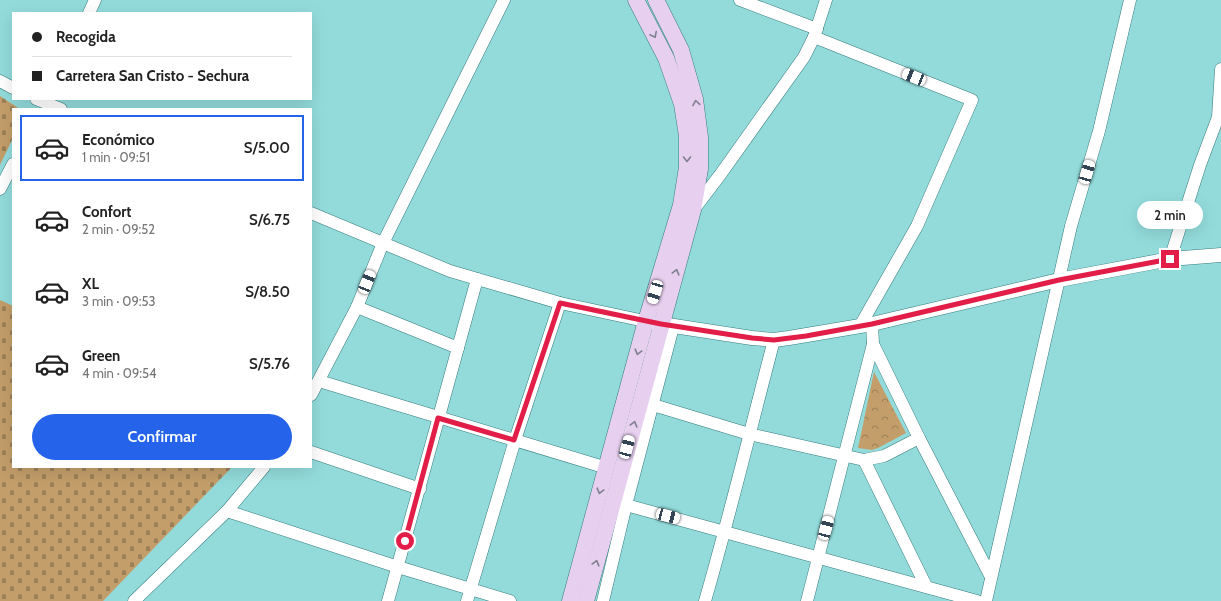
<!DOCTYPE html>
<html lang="es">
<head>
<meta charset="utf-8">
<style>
  :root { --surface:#fff; --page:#f2f2f2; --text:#222; --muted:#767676; --line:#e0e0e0; --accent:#2563eb }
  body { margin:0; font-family:Cabin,sans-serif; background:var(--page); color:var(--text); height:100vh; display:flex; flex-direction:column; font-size:15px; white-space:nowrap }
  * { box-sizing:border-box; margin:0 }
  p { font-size:13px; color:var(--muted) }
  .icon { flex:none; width:22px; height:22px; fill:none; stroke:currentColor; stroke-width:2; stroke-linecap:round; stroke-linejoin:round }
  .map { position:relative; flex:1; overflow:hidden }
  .side { position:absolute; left:12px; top:108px; width:300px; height:360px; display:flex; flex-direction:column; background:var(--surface); border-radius:0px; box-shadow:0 4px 16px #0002 }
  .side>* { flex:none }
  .banner { position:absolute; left:12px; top:12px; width:300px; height:88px; border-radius:0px; box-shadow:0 4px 16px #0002; display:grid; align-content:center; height:88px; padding:0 20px; background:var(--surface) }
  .end { position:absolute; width:18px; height:18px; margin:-9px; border:5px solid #e11d48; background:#fff; box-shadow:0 0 0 2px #fff }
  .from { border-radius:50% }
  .bubble { position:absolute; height:28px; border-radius:14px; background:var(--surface); box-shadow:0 4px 16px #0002; font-size:13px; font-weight:600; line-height:28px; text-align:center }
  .car { position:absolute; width:12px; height:24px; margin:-12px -6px; border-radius:5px; box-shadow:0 0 3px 1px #0007; background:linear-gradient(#fff 24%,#345 0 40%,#fff 0 76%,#345 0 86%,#fff 0) }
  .banner b { display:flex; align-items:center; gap:14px; height:38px; font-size:15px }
  .banner b+b { border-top:1px solid var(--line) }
  .banner i { width:10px; height:10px; background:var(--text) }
  ul { padding:7px 0 0; list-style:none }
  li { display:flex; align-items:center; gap:12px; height:66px; margin:0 8px 6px; padding:0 12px; border:2px solid transparent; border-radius:0px }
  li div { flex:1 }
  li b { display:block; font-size:15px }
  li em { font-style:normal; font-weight:600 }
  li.selected { border-color:var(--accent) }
  li>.icon { width:36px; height:36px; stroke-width:1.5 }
  .action { display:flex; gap:8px; margin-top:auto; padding:8px 20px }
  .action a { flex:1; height:46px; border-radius:24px; background:var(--accent); color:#fff; font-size:16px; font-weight:600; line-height:46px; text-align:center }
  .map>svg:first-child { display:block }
</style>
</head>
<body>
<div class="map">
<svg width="1221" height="601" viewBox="0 0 1221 601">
  <defs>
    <pattern id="cemetery-stones" width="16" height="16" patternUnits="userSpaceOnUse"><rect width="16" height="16" fill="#c39e6a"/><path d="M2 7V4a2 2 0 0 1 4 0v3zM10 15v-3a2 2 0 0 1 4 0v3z" fill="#9c8057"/></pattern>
    <pattern id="park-crowns" width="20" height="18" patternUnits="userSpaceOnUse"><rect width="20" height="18" fill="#c39e6a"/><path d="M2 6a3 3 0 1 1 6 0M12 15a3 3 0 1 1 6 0" fill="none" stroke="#9c8057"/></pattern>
  </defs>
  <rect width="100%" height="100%" fill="#93dbdb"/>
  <g fill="url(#cemetery-stones)">
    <path d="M0,96L20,109H13V138L0,165Z"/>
    <path d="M0,300L13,306V467H232L103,601H0Z"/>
  </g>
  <path fill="url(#park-crowns)" d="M874,372L906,433L878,448L872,450L858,448Z"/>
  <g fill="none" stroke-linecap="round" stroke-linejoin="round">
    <defs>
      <g id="minor">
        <path d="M740,0L817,29"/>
        <path d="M89,13L95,0"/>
        <path d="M814,37L972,100L917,226L860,326"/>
        <path d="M0,81L13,88"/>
        <path d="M36,99L61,109"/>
        <path d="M0,189L13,164"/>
        <path d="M694,209L720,175L804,57L814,37L826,0"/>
        <path d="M311,213L450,271L560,303L654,323"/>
        <path d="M1170,259L1200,165L1218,117L1221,69"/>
        <path d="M357,307L458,348"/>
        <path d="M873,344L919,438L991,577"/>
        <path d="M319,381L607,468"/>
        <path d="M311,395L357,307L383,243L504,0"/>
        <path d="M640,401L749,434L864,460L884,456L919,438"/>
        <path d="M311,452L420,489"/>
        <path d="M864,460L926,586"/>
        <path d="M626,505L977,601"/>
        <path d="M227,511L398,567L510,601"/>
        <path d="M134,601L227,511L264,467"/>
        <path d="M388,601L477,279"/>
        <path d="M467,601L515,440L560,303"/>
        <path d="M603,601L626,505L673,327"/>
        <path d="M705,601C730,515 751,427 774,340"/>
        <path d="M807,601L873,344L872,324"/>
        <path d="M986,601L1071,226L1099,131L1130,0"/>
      </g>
      <path id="tertiary" d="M661,324L752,338L774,340L789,338L872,324L1059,280L1170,259L1221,255"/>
      <g id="secondary">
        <path d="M570,601L646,321L681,205L687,167V136L682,104L666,58L636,0"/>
        <path d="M586,601L693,210L700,169V137L695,99L681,50L656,0"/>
      </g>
    </defs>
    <use href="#minor" stroke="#347c7d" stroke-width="13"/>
    <use href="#tertiary" stroke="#347c7d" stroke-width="15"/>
    <use href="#secondary" stroke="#347c7d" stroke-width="17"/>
    <use href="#minor" stroke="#fff" stroke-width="12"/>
    <use href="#tertiary" stroke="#fff" stroke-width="14"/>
    <use href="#secondary" stroke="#e7d0ef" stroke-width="16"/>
  </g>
  <defs><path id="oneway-chevron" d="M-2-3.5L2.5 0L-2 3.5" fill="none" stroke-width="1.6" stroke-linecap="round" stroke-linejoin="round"/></defs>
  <g stroke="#7f7f90">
    <use href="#oneway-chevron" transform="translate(654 35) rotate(63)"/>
    <use href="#oneway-chevron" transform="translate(696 103) rotate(-99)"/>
    <use href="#oneway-chevron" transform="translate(687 159) rotate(90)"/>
    <use href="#oneway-chevron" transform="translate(676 272) rotate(-75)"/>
    <use href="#oneway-chevron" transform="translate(638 352) rotate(105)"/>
    <use href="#oneway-chevron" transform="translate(634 424) rotate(-75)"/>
    <use href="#oneway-chevron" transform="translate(600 491) rotate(105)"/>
    <use href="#oneway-chevron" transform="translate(596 563) rotate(-75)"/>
  </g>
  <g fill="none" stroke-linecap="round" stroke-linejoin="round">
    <path stroke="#e11d48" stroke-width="5" d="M405,541L438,418L514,440L560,303L661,324L752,338L774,340L806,336L872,324L1059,280L1170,259"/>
  </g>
</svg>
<i class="end from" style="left:405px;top:541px"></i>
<i class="end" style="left:1170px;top:259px"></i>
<div class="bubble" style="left:1137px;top:201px;width:66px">2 min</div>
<i class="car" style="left:914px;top:77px;rotate:292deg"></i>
<i class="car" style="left:1087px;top:172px;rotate:16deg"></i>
<i class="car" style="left:367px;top:282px;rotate:22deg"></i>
<i class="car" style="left:655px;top:292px;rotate:197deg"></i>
<i class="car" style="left:627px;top:447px;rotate:15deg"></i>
<i class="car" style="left:668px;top:516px;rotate:105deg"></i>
<i class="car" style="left:826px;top:528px;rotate:15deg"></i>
<div class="banner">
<b><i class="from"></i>Recogida</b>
<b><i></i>Carretera San Cristo - Sechura</b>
</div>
<section class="side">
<ul>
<li class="selected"><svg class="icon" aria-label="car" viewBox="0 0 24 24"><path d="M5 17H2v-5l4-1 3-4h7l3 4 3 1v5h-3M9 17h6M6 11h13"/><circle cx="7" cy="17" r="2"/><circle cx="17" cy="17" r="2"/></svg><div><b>Económico</b><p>1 min · 09:51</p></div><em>S/5.00</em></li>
<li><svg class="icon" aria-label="car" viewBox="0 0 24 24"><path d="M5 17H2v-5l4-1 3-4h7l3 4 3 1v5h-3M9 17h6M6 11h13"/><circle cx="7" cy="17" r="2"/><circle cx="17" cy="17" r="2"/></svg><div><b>Confort</b><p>2 min · 09:52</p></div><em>S/6.75</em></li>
<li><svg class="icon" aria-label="car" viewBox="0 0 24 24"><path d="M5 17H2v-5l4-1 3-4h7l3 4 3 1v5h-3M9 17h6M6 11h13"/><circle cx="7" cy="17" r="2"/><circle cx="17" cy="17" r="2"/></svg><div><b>XL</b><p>3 min · 09:53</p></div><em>S/8.50</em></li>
<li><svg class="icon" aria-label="car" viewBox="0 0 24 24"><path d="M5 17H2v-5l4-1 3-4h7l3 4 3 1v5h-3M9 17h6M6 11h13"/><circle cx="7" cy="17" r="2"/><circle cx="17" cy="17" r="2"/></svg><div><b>Green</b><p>4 min · 09:54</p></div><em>S/5.76</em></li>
</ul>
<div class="action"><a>Confirmar</a></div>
</section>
</div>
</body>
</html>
